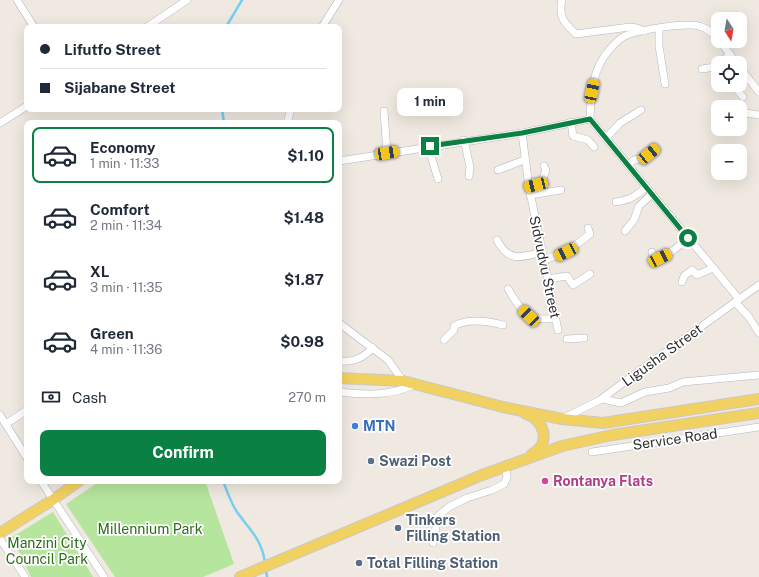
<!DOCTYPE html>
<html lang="en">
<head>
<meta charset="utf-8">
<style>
  :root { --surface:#fff; --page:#f2f2f3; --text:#1f2937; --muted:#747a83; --line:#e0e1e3; --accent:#0b8043 }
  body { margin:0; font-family:"Public Sans",sans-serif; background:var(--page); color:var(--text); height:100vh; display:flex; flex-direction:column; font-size:15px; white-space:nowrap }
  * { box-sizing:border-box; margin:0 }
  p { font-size:13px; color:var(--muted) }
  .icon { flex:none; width:22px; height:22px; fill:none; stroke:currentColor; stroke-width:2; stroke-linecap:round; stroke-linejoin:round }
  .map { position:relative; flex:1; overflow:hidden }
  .side { position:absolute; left:24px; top:120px; width:318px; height:364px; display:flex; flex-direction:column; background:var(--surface); border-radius:8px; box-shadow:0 4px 16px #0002 }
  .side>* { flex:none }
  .banner { position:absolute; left:24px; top:24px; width:318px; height:88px; border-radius:8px; box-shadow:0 4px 16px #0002; display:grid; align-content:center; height:88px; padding:0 16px; background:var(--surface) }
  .needle { width:26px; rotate:169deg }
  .tools { position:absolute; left:711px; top:12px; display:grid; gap:8px }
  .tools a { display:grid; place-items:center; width:36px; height:36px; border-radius:8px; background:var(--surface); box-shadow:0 4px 16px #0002; font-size:20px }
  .end { position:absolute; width:18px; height:18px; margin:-9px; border:5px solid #0b8043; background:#fff; box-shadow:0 0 0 2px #fff }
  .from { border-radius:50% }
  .bubble { position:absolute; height:28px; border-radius:8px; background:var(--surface); box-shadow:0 4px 16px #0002; font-size:13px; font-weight:700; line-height:28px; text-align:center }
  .car { position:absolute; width:12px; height:24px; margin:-12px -6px; border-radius:5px; box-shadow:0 0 3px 1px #0007; background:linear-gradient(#f5c518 24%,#345 0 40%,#f5c518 0 76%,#345 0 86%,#f5c518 0) }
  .banner b { display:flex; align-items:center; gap:14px; height:38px; font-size:15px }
  .banner b+b { border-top:1px solid var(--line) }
  .banner i { width:10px; height:10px; background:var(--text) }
  ul { padding:7px 0 0; list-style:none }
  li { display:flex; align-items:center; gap:12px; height:56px; margin:0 8px 6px; padding:0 8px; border:2px solid transparent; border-radius:8px }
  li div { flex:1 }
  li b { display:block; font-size:15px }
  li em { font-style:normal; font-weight:700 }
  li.current { border-color:var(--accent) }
  li>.icon { width:36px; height:36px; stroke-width:1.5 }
  .pay { display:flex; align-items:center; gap:10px; height:44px; padding:0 16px; font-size:15px }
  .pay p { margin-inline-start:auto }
  .action { display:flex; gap:8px; margin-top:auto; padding:8px 16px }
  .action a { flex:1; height:46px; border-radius:8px; background:var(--accent); color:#fff; font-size:16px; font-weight:700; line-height:46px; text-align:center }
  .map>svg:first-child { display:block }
</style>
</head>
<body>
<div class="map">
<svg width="759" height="577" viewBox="0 0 759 577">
  <rect width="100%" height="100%" fill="#efe9e1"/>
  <g fill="#b6e59e">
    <path d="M100,481H205L234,564L203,577H115L66,504Z"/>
    <path d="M53,512L93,577H31L12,537Z"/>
  </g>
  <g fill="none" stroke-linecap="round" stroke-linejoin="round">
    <g stroke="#75cff0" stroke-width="2.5">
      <path d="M226,27L242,0"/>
      <path d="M222,109L224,123"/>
      <path d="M223,481C227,491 231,503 237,512C249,529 262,539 265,563"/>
      <path d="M266,570L267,577"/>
    </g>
    <defs>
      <g id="minor">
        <path d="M17,0L34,27"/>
        <path d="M562,0C558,18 565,23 576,34L630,27L637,28L644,31"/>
        <path d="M147,27L187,0"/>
        <path d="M322,27L339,0"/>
        <path d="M659,29V46L665,84"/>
        <path d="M720,41L736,63"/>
        <path d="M720,63L730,54"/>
        <path d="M740,68L759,92"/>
        <path d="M702,69L715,67L718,64"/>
        <path d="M733,85L743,97"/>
        <path d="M384,111L387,153"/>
        <path d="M740,112L759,115"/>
        <path d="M590,119L739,299"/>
        <path d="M590,119C591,94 592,70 609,50C613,46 618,40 623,37C636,30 673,25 689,25C700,24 711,30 718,39"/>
        <path d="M571,122L573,136L588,140L594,147"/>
        <path d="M0,123L27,106"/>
        <path d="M287,123L291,109"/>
        <path d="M717,130L718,129"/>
        <path d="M522,133L529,187L558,330"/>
        <path d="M606,138L620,123L641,110"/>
        <path d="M464,140L470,167L469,176"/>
        <path d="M430,146L431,156L438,179"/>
        <path d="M339,161L522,133L590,119"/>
        <path d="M628,165L634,160L645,158L655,149"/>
        <path d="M498,170L524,160"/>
        <path d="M529,187L541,184L546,170L544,166"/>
        <path d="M530,195L561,190"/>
        <path d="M616,202C629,200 637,196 646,187"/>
        <path d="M625,231L634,220L639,206L652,194"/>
        <path d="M497,240C508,262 521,258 542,252"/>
        <path d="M652,252L654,259C668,256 678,247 688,238"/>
        <path d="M543,260C561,256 576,246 590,234L588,228"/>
        <path d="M547,279L567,276L573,285L590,274"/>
        <path d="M682,282L684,276L692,270L697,275L713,268"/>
        <path d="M508,289C522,311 527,323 555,318"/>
        <path d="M735,302L749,317L759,333"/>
        <path d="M339,323L388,360L403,381"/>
        <path d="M567,339L584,338"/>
        <path d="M444,340L454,330V326C468,318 488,321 503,325"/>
        <path d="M339,361C355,362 361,359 373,348"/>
        <path d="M339,392C365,395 392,396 416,384"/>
        <path d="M603,399L621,403L645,392L669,388L683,382L759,375"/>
        <path d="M0,415L27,458"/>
        <path d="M564,418L600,400L635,374L759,285"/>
        <path d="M6,424L27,410"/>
        <path d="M592,452L759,427"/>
        <path d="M41,481L104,577"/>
        <path d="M0,539L25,577"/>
        <path d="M433,543L438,516L449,507L467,498L492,490L504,484L507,477L505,466"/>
      </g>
      <g id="primary">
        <path d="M339,378L403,381L503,407L562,419L603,423L759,399"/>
        <path d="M526,414C544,419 552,444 532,454"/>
        <path d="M0,533L54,499L79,481"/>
        <path d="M240,577L482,475L562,446L612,435L759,413"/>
      </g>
    </defs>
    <use href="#minor" stroke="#b4b7c1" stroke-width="8"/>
    <use href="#primary" stroke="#c9c9c9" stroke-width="12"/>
    <use href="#minor" stroke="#fff" stroke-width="7"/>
    <use href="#primary" stroke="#f2d163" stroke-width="10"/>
  </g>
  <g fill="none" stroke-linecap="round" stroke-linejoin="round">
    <path stroke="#0b8043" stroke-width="5" d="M430,146L522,133L590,119L688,238"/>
  </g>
  <circle fill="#3f7fe0" stroke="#fff" stroke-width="1.5" cx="355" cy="426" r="4"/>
  <g fill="#5c6f8a" stroke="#fff" stroke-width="1.5">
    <circle cx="371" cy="461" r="4"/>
    <circle cx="398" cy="528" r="4"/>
    <circle cx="359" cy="563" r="4"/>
  </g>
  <circle fill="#d1479c" stroke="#fff" stroke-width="1.5" cx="545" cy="481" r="4"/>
  <g text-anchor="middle" stroke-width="3.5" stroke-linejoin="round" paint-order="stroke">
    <g font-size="14" fill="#2e2e2e" stroke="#fff">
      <text transform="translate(545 267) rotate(78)" y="5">Sidvudvu Street</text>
      <text transform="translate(662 355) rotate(-36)" y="5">Ligusha Street</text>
      <text transform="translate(675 439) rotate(-8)" y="5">Service Road</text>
    </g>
    <g font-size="14" font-weight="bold" fill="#366cbe" stroke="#fff" text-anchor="start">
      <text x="363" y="431">MTN</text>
    </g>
    <g font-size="14" font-weight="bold" fill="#4e5e75" stroke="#fff" text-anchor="start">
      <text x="379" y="466">Swazi Post</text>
      <text x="406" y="525">Tinkers<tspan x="406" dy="16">Filling Station</tspan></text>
      <text x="367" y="568">Total Filling Station</text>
    </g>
    <g font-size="14" font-weight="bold" fill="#b23c85" stroke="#fff" text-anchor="start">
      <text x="553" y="486">Rontanya Flats</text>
    </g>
    <g font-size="14" fill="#2c6e1b" stroke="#fff">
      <text x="150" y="534">Millennium Park</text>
      <text x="47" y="548">Manzini City<tspan x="47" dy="16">Council Park</tspan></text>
    </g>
  </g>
</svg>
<div class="tools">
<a><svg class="needle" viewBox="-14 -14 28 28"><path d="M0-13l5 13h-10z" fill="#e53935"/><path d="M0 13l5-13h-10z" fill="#747a83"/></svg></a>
<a><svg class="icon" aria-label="locate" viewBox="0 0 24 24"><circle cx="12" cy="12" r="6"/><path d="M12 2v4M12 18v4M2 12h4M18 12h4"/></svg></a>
<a>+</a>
<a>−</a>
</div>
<i class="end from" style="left:688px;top:238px"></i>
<i class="end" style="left:430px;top:146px"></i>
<div class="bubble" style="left:397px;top:88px;width:66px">1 min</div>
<i class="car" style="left:592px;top:91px;rotate:12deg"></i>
<i class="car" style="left:387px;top:153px;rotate:81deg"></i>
<i class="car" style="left:649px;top:154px;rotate:51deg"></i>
<i class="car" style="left:536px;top:185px;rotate:256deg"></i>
<i class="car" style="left:566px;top:252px;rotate:244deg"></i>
<i class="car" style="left:660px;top:258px;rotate:64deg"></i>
<i class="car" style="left:529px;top:316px;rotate:314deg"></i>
<div class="banner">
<b><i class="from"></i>Lifutfo Street</b>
<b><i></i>Sijabane Street</b>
</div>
<section class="side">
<ul>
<li class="current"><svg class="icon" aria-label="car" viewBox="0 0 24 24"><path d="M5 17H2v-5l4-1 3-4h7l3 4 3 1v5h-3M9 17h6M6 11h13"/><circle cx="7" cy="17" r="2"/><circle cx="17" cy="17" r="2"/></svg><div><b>Economy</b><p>1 min · 11:33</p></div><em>$1.10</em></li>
<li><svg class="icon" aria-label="car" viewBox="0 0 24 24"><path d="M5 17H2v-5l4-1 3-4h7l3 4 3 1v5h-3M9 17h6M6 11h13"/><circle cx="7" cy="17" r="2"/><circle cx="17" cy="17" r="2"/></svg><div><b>Comfort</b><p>2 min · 11:34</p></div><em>$1.48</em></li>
<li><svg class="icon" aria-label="car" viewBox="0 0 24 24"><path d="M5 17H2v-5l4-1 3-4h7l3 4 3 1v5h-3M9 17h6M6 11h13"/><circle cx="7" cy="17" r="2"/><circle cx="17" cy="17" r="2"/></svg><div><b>XL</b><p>3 min · 11:35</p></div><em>$1.87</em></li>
<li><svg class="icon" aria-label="car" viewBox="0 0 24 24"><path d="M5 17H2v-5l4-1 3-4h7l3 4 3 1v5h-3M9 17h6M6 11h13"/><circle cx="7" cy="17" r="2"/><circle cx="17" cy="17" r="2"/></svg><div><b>Green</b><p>4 min · 11:36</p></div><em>$0.98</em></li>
</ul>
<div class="pay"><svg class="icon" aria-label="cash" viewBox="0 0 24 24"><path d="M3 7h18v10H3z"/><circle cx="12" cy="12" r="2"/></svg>Cash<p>270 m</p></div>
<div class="action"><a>Confirm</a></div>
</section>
</div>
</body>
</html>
